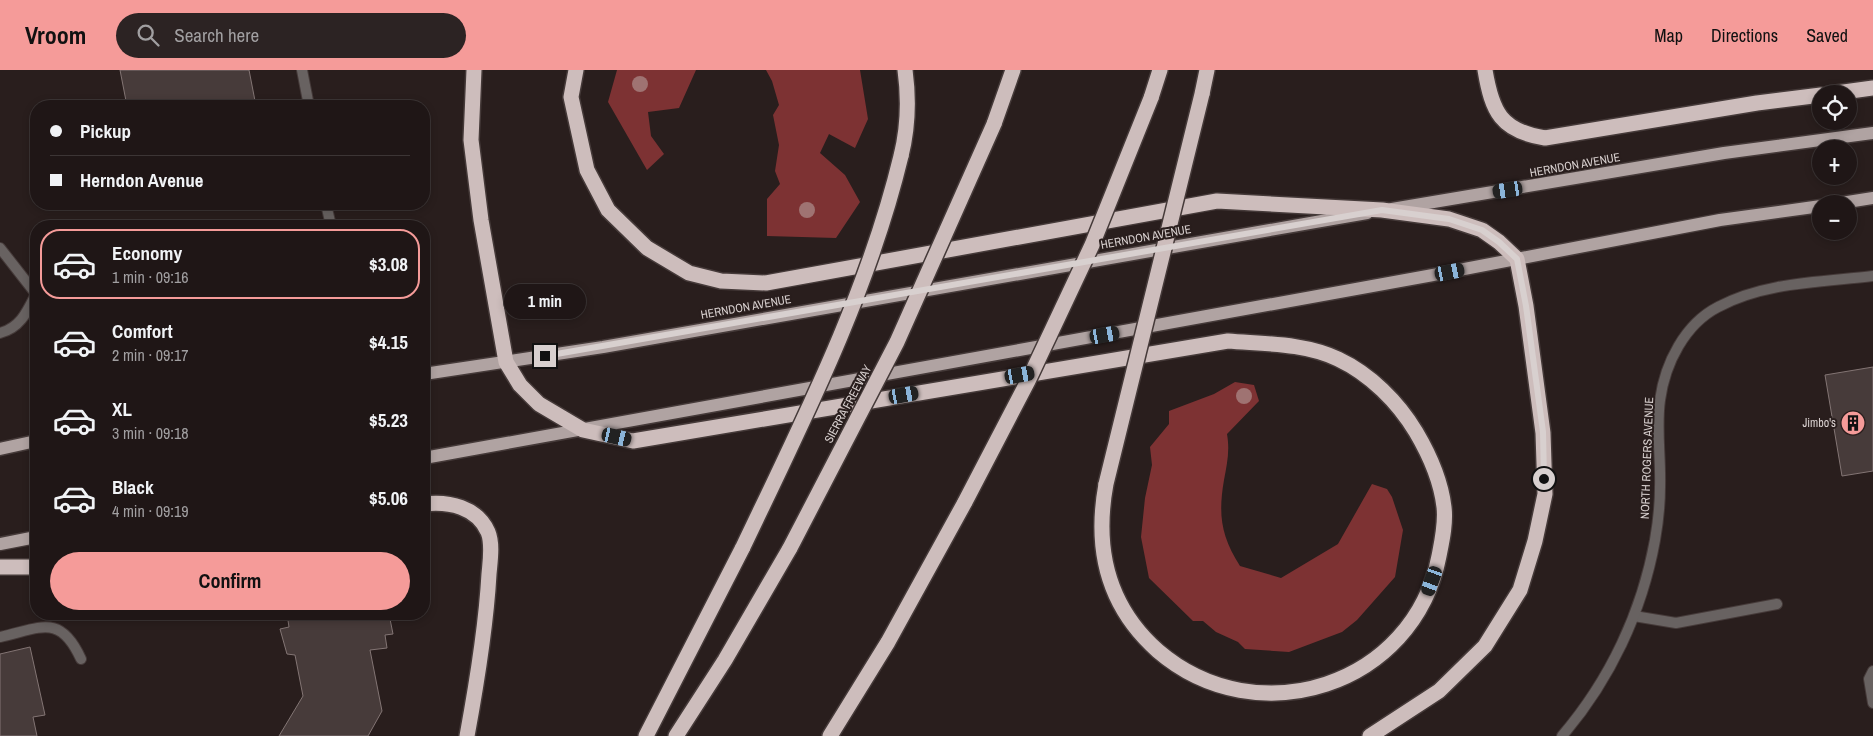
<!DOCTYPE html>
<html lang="en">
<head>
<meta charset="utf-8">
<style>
  :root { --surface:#1f1616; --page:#2c2323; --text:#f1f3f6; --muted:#a19fa1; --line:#3c3535; --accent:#f59b99 }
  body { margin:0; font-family:"Archivo Narrow",sans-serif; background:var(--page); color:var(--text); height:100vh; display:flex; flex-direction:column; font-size:19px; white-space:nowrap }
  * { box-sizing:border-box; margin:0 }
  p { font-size:16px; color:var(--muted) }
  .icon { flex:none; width:28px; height:28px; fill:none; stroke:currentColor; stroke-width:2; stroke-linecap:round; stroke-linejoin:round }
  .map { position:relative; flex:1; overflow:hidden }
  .details { position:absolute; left:30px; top:150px; width:400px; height:400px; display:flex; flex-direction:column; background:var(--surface); border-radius:20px; box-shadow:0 2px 8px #0003,0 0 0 1px var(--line) }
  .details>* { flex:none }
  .top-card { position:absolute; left:30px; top:30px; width:400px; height:110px; border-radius:20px; box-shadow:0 2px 8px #0003,0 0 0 1px var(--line); display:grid; align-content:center; height:110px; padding:0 20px; background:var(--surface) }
  .fabs { position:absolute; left:1812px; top:15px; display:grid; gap:10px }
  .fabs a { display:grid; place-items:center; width:45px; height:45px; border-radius:50%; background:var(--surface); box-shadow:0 2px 8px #0003,0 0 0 1px var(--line); font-size:25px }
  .end { position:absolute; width:22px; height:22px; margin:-11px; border:6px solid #d8d0cf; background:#111; box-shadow:0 0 0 2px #111 }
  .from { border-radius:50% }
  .bubble { position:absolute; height:35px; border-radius:18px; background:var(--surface); box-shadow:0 2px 8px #0003,0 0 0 1px var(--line); font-size:16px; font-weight:700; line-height:35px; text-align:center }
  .car { position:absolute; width:15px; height:30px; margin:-15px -8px; border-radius:6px; box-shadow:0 0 4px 1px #0007; background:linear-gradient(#222 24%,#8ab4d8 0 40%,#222 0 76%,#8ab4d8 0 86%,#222 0) }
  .top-card b { display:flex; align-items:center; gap:18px; height:48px; font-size:19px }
  .top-card b+b { border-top:1px solid var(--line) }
  .top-card i { width:12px; height:12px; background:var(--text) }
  ul { padding:9px 0 0; list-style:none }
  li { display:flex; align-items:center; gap:15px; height:70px; margin:0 10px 8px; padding:0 10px; border:2px solid transparent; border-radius:20px }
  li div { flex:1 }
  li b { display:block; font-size:19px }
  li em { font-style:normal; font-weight:700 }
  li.current { border-color:var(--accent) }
  li>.icon { width:45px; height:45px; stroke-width:1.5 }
  .primary-button { display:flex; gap:10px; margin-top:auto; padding:10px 20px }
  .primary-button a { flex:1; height:58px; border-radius:30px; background:var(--accent); color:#111; font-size:20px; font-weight:700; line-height:58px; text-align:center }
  header { display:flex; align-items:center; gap:30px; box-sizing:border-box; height:70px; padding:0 25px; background:var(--accent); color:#111 }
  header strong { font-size:24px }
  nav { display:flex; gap:28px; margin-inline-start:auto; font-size:18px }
  .search { width:350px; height:45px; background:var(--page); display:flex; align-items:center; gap:12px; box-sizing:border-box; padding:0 18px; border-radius:28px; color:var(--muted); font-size:19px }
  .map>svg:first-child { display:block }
</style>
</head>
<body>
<header>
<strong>Vroom</strong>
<div class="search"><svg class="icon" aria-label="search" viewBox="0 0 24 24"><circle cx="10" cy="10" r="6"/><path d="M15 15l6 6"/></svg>Search here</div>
<nav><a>Map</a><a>Directions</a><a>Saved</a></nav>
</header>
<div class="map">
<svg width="1873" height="666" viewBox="0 0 1873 666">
  <rect width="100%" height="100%" fill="#291e1d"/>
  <g fill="#7d3233">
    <path d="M617,0H696L679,38L648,42L651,66L664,84L647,100L608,32Z"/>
    <path d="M766,0H860L868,49L855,78L829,64L820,83L845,105L860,132L836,168L767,166V129L780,114L775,101L779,75L773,45L779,35L772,11Z"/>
    <path d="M1235,312L1254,315L1259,331L1227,364C1230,381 1227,394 1224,410C1218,445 1221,466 1240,496L1281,508L1338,474L1372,414L1387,419L1392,427L1403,460L1395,507L1357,550L1342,562L1289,582L1245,579L1238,572L1216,562L1203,551H1193L1149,508L1141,467L1145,428L1152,395L1150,377L1169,354V341L1214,324Z"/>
  </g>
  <g fill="#473b3a" stroke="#837574">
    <path d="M120,0H249L256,36H127Z"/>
    <path d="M1873,297V401L1842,406L1825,305Z"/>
    <path d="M287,544H389L393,564L385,565L387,578L370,580L382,641L368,666H279L303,626L295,585L287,584L280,559L289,557Z"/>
    <path d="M30,577L45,645L33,647L37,666H0V584Z"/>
  </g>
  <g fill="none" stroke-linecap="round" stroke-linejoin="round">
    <defs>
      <g id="lane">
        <path d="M302,0L309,36"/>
        <path d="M326,134L331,156"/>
        <path d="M0,178L36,224"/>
        <path d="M0,263C20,258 27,242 36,224"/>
        <path d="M1634,546L1676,553L1777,534"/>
        <path d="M0,567C41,558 60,543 81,589"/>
        <path d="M1873,601L1869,609L1873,633"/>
      </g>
      <path id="street" d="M1562,666C1610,610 1642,542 1655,470C1658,453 1660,434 1660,417C1661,388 1656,358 1660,330C1665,293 1685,254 1718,237C1764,212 1822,212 1873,206"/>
      <g id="primary">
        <path d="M1835,134L1873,128"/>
        <path d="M1392,139L1724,83L1873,63"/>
        <path d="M424,304L603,277L1367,143"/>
        <path d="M0,379L36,371"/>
        <path d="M424,388L1433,205L1720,150L1821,136"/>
        <path d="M0,474L36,467"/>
      </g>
      <g id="highway">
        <path d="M474,0L471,70L481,150L506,292L520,315L539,334L583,360L633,371L1228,271C1264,274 1305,273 1338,289C1370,304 1398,332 1416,362C1429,384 1441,411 1444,437C1446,453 1442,471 1439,486C1414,616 1257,666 1158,581C1107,536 1094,479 1106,414"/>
        <path d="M576,0L571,27L587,100L608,140L647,178L689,203L721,211L766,213L1217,131L1382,140L1449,149L1482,160L1499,172L1517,189L1526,236L1543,363L1545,424L1535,471L1520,520L1485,576L1439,621L1370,666"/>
        <path d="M1485,0C1492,42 1501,61 1545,68L1757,33L1821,25"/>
        <path d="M1202,24L1207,0"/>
        <path d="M1829,24L1873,18"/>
        <path d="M1151,28L1160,0"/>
        <path d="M994,54L1013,0"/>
        <path d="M901,86C908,58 909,29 905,0"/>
        <path d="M424,434C449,431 477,437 488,462C493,474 490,492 489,504C486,558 477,612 467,666"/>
        <path d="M0,497H36"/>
        <path d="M646,666L743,477"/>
        <path d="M676,666L725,590L790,478"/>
        <path d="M830,666L888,572L965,432"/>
      </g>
    </defs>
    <use href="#lane" stroke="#453a39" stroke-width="12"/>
    <use href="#street" stroke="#453a39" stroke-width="12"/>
    <use href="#primary" stroke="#453a39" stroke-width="15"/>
    <use href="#highway" stroke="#453a39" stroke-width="18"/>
    <use href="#lane" stroke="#686261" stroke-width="10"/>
    <use href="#street" stroke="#686261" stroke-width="10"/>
    <use href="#primary" stroke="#b0a3a2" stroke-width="12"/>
    <use href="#highway" stroke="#cdbdbc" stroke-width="15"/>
    <defs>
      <g id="highway-bridge">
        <path d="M1106,414L1202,24"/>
        <path d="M965,432L1028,311L1092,175L1151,28"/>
        <path d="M743,477C803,351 868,223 901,86"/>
        <path d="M790,478L897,272L994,54"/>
      </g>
    </defs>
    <use href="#highway-bridge" stroke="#453a39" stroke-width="18" stroke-linecap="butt"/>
    <use href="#highway-bridge" stroke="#cdbdbc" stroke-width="15"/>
  </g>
  <g fill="#9f7372">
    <circle cx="640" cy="14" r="8"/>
    <circle cx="807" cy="140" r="8"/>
    <circle cx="1244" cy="326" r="8"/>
  </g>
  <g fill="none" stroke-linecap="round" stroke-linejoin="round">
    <path stroke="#d8d0cf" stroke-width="6" d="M545,286L1382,140L1449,149L1482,160L1499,172L1517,189L1526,236L1543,362L1544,409"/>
  </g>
  <defs>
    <symbol id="building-disc" viewBox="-11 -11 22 22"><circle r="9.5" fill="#f59b99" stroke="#291e1d"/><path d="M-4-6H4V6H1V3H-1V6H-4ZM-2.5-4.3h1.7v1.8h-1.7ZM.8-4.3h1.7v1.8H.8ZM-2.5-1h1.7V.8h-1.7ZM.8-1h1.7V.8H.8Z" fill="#111"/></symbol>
  </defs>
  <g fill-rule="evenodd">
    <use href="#building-disc" x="1839" y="339" width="28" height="28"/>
  </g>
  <g text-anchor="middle" stroke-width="4" stroke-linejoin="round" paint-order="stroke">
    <g font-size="12" fill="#d8d0cf" stroke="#291e1d">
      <text transform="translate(1575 95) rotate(-10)" y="4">HERNDON AVENUE</text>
      <text transform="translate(1146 167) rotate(-10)" y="4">HERNDON AVENUE</text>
      <text transform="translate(746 237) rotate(-10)" y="4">HERNDON AVENUE</text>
      <text transform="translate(848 334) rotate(-62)" y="4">SIERRA FREEWAY</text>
      <text transform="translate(1647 388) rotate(-88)" y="4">NORTH ROGERS AVENUE</text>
    </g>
    <g font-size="12" fill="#d8d0cf" stroke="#291e1d" text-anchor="end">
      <text x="1836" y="357">Jimbo's</text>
    </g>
  </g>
</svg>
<div class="fabs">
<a><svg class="icon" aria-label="locate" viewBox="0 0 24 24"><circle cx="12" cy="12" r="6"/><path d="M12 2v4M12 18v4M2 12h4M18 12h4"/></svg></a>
<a>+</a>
<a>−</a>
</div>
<i class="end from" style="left:1544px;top:409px"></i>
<i class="end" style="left:545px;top:286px"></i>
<div class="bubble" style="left:504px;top:214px;width:82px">1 min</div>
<i class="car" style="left:1508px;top:120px;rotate:261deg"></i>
<i class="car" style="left:1450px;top:202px;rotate:79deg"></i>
<i class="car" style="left:1105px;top:265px;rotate:80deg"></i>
<i class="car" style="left:1020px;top:305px;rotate:80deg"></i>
<i class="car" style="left:904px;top:325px;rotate:80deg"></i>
<i class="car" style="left:617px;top:367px;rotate:103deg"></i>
<i class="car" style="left:1432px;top:511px;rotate:200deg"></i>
<div class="top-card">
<b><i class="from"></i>Pickup</b>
<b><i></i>Herndon Avenue</b>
</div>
<section class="details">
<ul>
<li class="current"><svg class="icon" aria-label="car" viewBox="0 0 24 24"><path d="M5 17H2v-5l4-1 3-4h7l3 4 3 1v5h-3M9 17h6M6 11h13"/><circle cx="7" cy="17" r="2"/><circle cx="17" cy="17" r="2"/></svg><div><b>Economy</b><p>1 min · 09:16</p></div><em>$3.08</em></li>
<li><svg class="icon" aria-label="car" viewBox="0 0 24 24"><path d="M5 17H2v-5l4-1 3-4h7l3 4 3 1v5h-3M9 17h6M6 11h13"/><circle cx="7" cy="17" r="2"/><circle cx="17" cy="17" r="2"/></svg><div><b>Comfort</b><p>2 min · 09:17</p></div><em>$4.15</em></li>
<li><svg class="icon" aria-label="car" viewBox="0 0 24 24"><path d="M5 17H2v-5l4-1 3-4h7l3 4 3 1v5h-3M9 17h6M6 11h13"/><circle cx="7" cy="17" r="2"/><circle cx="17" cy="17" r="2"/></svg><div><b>XL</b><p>3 min · 09:18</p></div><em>$5.23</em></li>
<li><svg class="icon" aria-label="car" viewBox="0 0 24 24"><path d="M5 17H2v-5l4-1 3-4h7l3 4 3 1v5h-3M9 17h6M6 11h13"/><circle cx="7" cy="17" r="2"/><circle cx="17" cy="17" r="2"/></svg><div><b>Black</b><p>4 min · 09:19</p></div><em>$5.06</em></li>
</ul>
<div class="primary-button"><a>Confirm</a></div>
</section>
</div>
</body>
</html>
